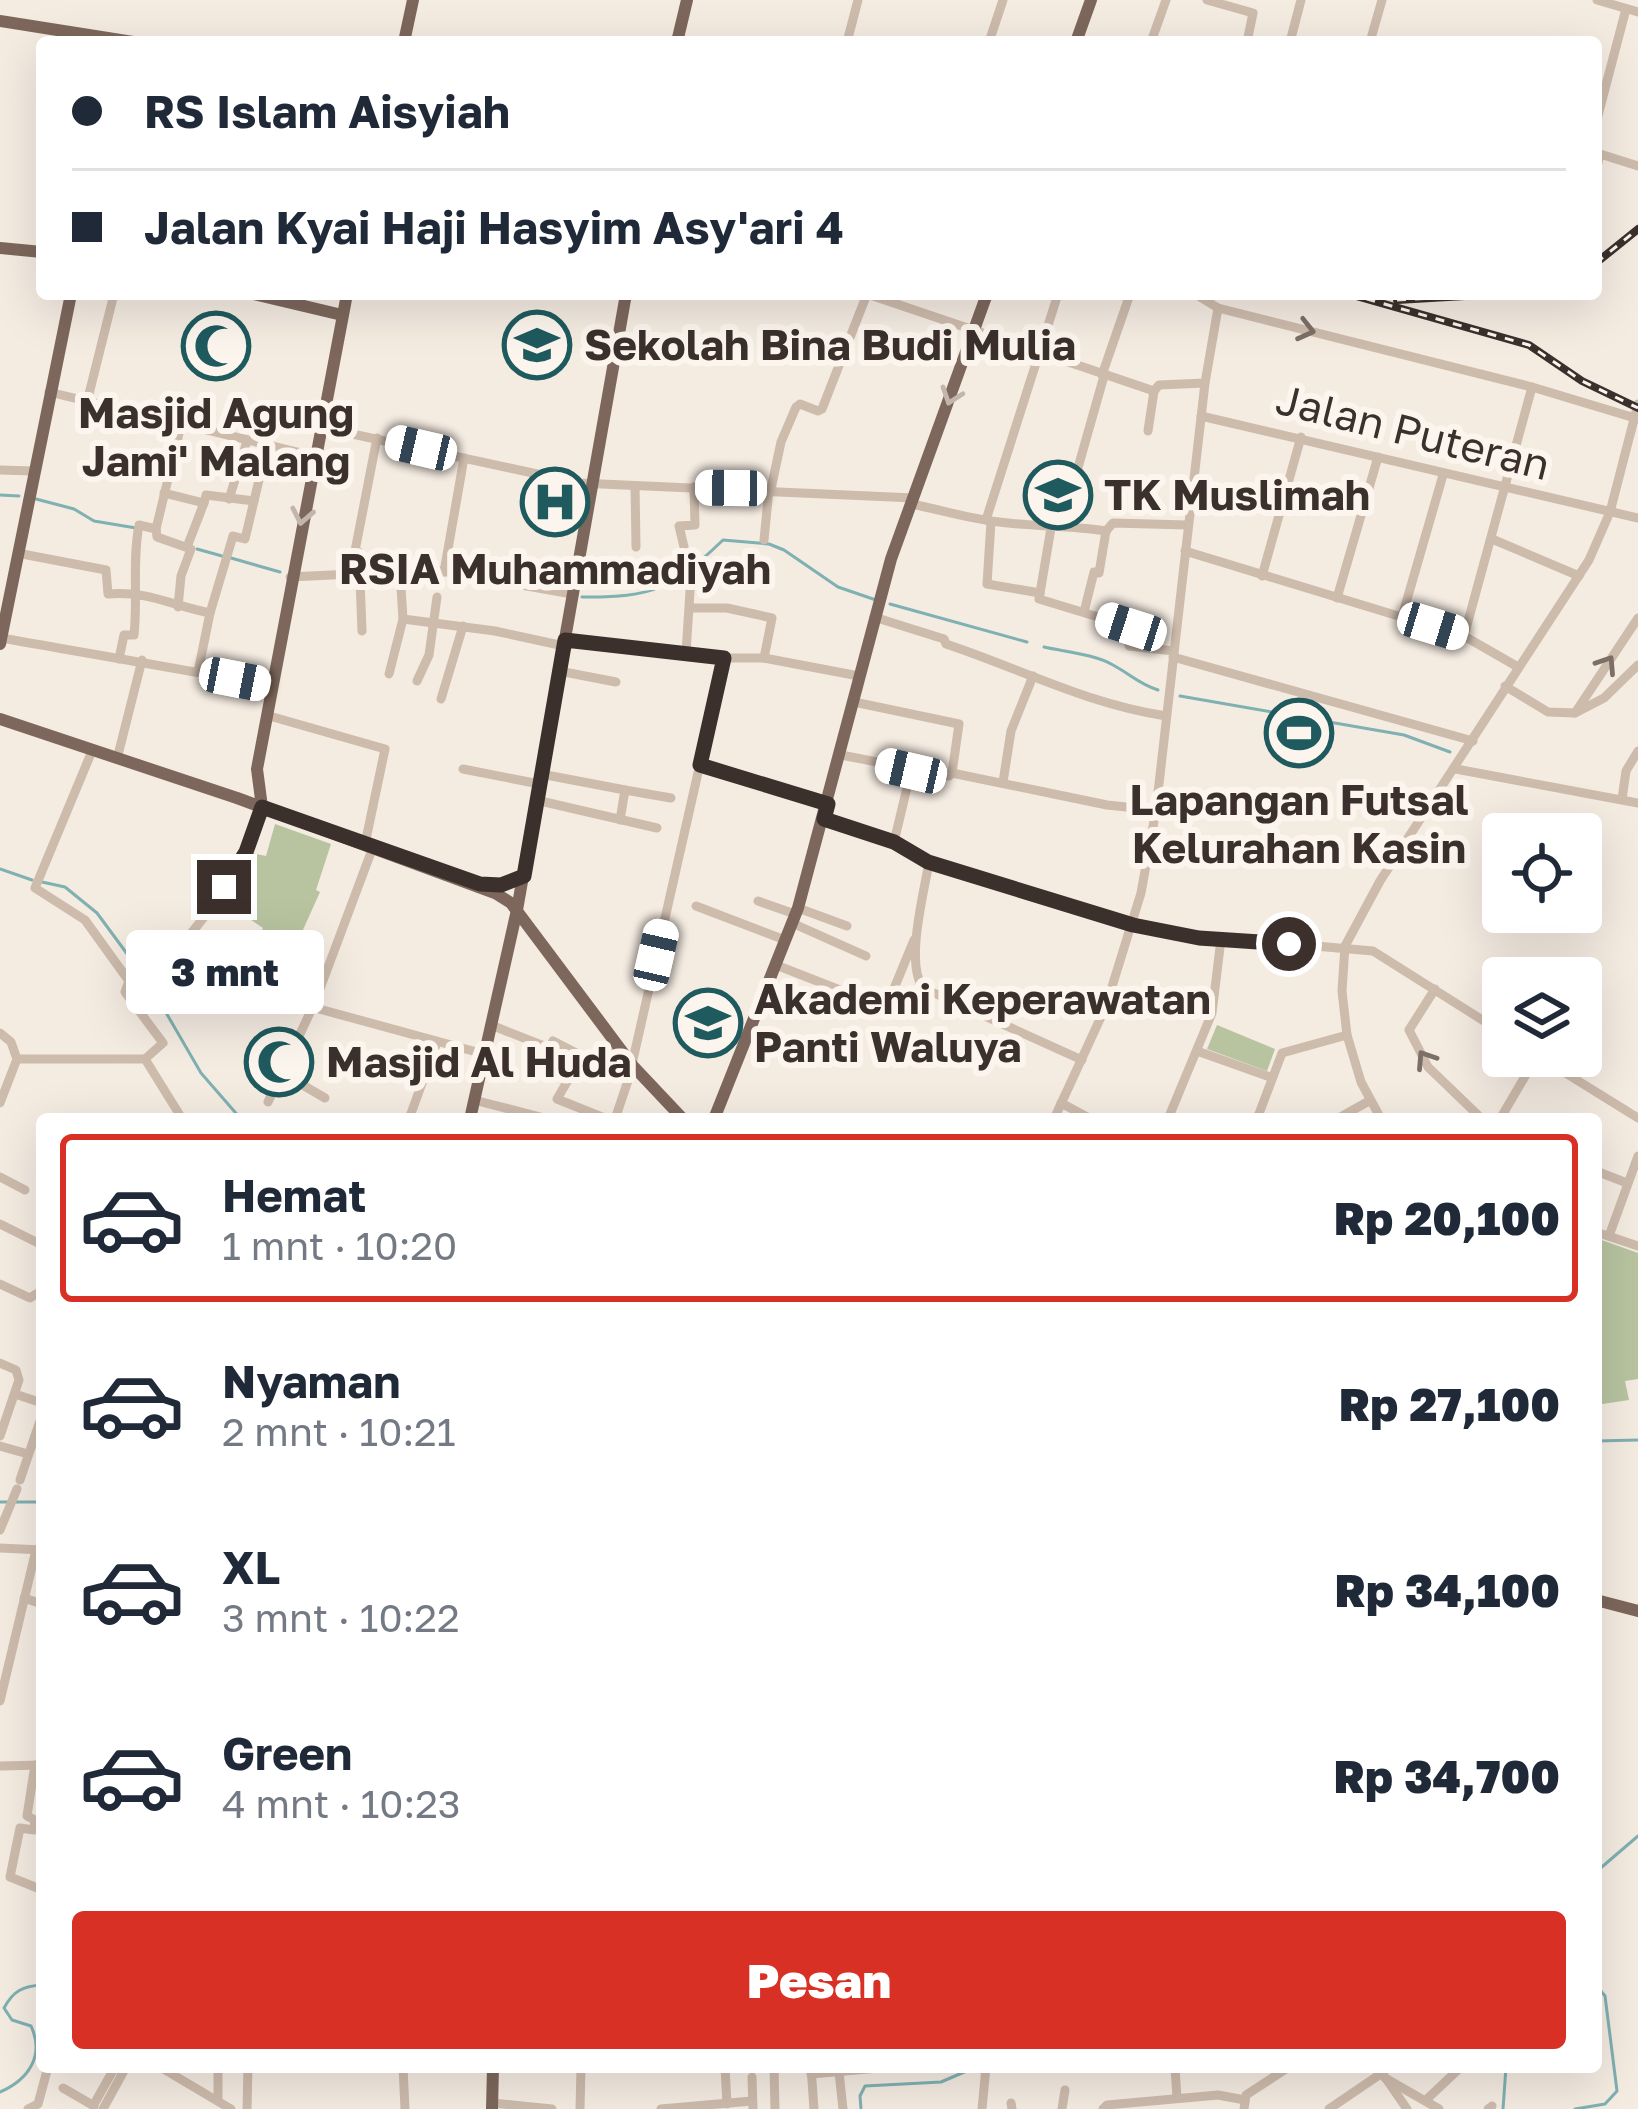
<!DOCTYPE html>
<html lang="id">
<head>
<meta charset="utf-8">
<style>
  :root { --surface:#fff; --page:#f6f6f7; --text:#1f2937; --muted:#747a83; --line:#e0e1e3; --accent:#d93025 }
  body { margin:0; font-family:"Golos Text",sans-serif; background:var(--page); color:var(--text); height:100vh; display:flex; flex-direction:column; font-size:45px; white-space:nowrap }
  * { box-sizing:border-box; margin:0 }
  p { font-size:39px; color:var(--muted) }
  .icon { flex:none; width:66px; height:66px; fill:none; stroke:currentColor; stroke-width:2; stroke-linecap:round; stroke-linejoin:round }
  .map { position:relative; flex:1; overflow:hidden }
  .details { position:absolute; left:36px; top:1113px; width:1566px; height:960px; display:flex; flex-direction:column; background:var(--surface); border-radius:12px; box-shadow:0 12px 48px #0002 }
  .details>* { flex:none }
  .top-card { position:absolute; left:36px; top:36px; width:1566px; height:264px; border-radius:12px; box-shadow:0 12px 48px #0002; display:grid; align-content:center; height:264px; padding:0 36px; background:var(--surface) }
  .controls { position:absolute; left:1482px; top:813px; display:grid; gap:24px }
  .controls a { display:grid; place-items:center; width:120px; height:120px; border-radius:12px; background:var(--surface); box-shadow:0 12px 48px #0002; font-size:60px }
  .end { position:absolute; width:54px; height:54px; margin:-27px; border:15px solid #3b302b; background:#fff; box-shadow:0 0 0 6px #fff }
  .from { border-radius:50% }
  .bubble { position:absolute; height:84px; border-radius:12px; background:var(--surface); box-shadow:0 12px 48px #0002; font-size:39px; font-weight:800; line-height:84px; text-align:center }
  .car { position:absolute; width:36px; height:72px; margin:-36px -18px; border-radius:15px; box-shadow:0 0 9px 3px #0007; background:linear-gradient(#fff 24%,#345 0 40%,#fff 0 76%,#345 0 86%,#fff 0) }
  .top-card b { display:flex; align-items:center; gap:42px; height:114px; font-size:45px }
  .top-card b+b { border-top:3px solid var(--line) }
  .top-card i { width:30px; height:30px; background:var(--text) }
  ul { padding:21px 0 0; list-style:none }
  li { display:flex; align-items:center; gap:36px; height:168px; margin:0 24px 18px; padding:0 12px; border:6px solid transparent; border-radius:12px }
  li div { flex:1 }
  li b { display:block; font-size:45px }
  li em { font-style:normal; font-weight:800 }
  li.on { border-color:var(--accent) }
  li>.icon { width:108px; height:108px; stroke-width:1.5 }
  .cta { display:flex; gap:24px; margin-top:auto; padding:24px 36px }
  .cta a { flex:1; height:138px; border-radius:12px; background:var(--accent); color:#fff; font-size:48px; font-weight:800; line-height:138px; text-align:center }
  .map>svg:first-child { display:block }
</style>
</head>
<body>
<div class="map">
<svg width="1638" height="2109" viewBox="0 0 1638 2109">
  <rect width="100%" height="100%" fill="#f4ebe1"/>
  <g fill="#b8c4a0">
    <path d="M275,824L331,844L316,890L320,892L293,952L258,940L263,928L220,899L251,853L266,856Z"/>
    <path d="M1217,1025L1275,1049L1267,1071L1207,1049Z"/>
    <path d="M1596,1238L1638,1253V1379L1625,1381L1629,1400L1596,1405Z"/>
  </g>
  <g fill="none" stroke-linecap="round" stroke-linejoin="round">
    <g stroke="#7fb0b2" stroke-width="3">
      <path d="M0,495L19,496"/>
      <path d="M36,499L74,509L94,521L136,528"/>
      <path d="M197,549L222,556"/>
      <path d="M231,558L280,572"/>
      <path d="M582,597C653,598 673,588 723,540L769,544L784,550L838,587L876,600"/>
      <path d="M890,604L1027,642"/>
      <path d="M1044,647C1066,652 1094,654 1113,665C1130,674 1139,684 1158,690"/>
      <path d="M1180,696L1404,735L1450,752"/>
      <path d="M0,869L32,880"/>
      <path d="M42,882L65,887L97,913L150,985L201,1073L241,1119"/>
      <path d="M1596,1441L1638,1440"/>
      <path d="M0,1502H42"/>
      <path d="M1596,1872L1638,1836"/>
      <path d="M1012,2067L1033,2070L1059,2067"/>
      <path d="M0,2092C28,2080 45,2056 31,2026L12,2020L4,2008C13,1991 23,1986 42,1985"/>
      <path d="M861,2109L860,2096L865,2086L941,2082L976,2067"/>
      <path d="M1503,2109L1506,2067"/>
      <path d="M1575,2109L1605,2104L1617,2091L1605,1996L1596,1985"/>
    </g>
    <g stroke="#cdbbac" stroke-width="9">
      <path d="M1207,0L1253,13L1247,42"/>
      <path d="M1597,0L1638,12"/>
      <path d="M847,42L858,0"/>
      <path d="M989,42L1003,0"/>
      <path d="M1151,42L1166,0"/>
      <path d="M1290,42L1301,0"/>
      <path d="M1370,42L1382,0"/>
      <path d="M1596,123L1626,9"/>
      <path d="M1596,153L1600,154L1596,171"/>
      <path d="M1600,154L1638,166"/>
      <path d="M1195,294L1218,308L1532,387L1638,419"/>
      <path d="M1102,375L1130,294"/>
      <path d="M49,392L314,456"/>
      <path d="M87,402L114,294"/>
      <path d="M1201,416L1638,518"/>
      <path d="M320,427L579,483L914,498"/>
      <path d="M1148,431L1154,391"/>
      <path d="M0,470L33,471"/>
      <path d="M635,486L636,547"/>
      <path d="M771,489L781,442L796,407L800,404L818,411L822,409L867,294L1154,391L1159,385L1205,383"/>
      <path d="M164,493L204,503L206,495L254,501L267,446"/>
      <path d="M229,499L247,441"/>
      <path d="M912,504C941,510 970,519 999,522C1037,527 1069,525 1106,531L1113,523L1187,525"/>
      <path d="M986,520L1058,294"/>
      <path d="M991,522L987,584L1040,593"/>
      <path d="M1062,524L1104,376"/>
      <path d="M1051,528L1039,599L1131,627L1129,646L1174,651"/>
      <path d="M156,529L181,425"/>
      <path d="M1492,539L1579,576"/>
      <path d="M764,540L769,489"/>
      <path d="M187,547L204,503"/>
      <path d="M1185,551L1464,636L1518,667"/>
      <path d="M17,553L106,570L108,594C145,590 174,606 210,613"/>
      <path d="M444,572L464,458"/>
      <path d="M1262,576L1301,437"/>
      <path d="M290,577L435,570L572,594"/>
      <path d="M1337,598L1378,457"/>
      <path d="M692,608H727L772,618L764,658"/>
      <path d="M1084,612L1094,572L1099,573L1106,531"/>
      <path d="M874,617L944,639L946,644C1021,669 1087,704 1166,716"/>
      <path d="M1402,617L1443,475"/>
      <path d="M1638,618L1575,713L1604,698L1638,665"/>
      <path d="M403,619L495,631L564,646"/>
      <path d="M362,631L359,552L355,551L377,438"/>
      <path d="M1464,636L1532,387"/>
      <path d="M1,638C92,654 181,669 271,686"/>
      <path d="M565,640L724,658H764L859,676"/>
      <path d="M686,653L691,576L679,526L695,525L694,487"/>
      <path d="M1173,657L1473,741"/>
      <path d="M119,659L124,635H134C138,598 132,561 139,525L156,529L157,537L191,549L181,576L178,607"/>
      <path d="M559,671L616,682"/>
      <path d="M198,672L210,613L233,536L245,539L254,501"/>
      <path d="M389,674L403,619L400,572"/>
      <path d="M417,681L429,655L437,597"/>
      <path d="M1505,686L1548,712L1575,713"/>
      <path d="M441,699L463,626"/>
      <path d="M854,702L959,724L952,773"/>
      <path d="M266,715L385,749L365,844"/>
      <path d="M92,751L35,888L85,920L129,981C167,976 224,893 242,860C250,843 254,824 262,807"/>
      <path d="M841,755L949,776L952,773L1107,805L1156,810"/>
      <path d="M117,759L142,660"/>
      <path d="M700,765L828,804"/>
      <path d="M463,769L539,784"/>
      <path d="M1456,769L1638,803"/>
      <path d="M541,774L625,790L620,820"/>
      <path d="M1003,782L1011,731L1033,676"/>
      <path d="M625,790L671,798"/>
      <path d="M1622,799L1626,771L1638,751"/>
      <path d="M536,800L657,828"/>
      <path d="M824,819L894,842L929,862L1164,933L1373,951L1503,1033"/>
      <path d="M894,842L911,771"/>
      <path d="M929,862C924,893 905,963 923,988L1082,1060"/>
      <path d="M758,901L795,914"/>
      <path d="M696,906L785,940"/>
      <path d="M798,908L847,926"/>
      <path d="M792,923L866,956"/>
      <path d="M776,965L886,1008L914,940"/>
      <path d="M129,981L125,992L163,1043L145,1059"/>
      <path d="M1435,989L1409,1030L1428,1067L1482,1119"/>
      <path d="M312,1007L484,1054"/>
      <path d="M491,1025L549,1048L553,1041L582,1056"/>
      <path d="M0,1033L11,1042L17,1059L0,1103"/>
      <path d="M1197,1051L1270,1077"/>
      <path d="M1538,1056L1638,1118"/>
      <path d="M17,1059H145L181,1117"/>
      <path d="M632,1064L724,658"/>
      <path d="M282,1073L325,1098"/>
      <path d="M474,1100L548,1119"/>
      <path d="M268,1102L315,1002L373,847"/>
      <path d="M1061,1103L1091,1119"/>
      <path d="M409,1119L437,1042"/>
      <path d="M607,1119L557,1099L582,1056L601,1066L617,1045"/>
      <path d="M615,1119L633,1066"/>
      <path d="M1054,1119L1106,1006L1141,893L1156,810L1205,383L1218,308"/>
      <path d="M1168,1119L1212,1013L1221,939"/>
      <path d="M1257,1119L1282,1053L1347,1035"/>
      <path d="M1337,1119L1369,1101"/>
      <path d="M1381,1119L1361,1082L1347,1035L1342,991L1345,946L1380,881L1589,560L1610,512L1638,404"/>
      <path d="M1500,1119L1537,1056"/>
      <path d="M1596,1171L1627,1183"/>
      <path d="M0,1177L25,1190"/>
      <path d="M0,1224L42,1245"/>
      <path d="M1596,1232L1638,1246"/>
      <path d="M1609,1236L1638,1156"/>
      <path d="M0,1284L30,1298L36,1294L42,1297"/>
      <path d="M0,1363L16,1370L19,1380L0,1436"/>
      <path d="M15,1394L42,1403"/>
      <path d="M0,1446L28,1454"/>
      <path d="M20,1480L42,1415"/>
      <path d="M0,1530L17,1489"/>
      <path d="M0,1548L42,1550"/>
      <path d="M24,1598L42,1604"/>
      <path d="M0,1701L36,1550"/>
      <path d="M35,1765L27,1816L35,1820L34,1830L20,1828L10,1877L40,1889"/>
      <path d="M0,1766L42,1765"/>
      <path d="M160,2067L231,2109"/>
      <path d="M218,2067V2101"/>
      <path d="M403,2067L405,2109"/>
      <path d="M725,2067L727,2104"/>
      <path d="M774,2067L775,2109"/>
      <path d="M811,2067L814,2109"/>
      <path d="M1175,2067L1177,2098"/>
      <path d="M1378,2067L1407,2109"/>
      <path d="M839,2072L843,2109"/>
      <path d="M811,2074L891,2067"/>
      <path d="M752,2077L753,2109"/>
      <path d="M1385,2078L1439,2109"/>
      <path d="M63,2088L94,2106"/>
      <path d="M1427,2099L1461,2067"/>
      <path d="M492,2103L552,2109"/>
      <path d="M1011,2103L1012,2109"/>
      <path d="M93,2106L115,2067"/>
      <path d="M28,2109L38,2104L48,2067"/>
      <path d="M103,2109L126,2067"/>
      <path d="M247,2109L248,2067"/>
      <path d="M580,2109L581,2067"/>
      <path d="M661,2109L752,2101"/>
      <path d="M982,2109L986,2067"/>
      <path d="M1062,2109L1065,2090"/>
      <path d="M1103,2109L1107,2105L1218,2095L1245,2100"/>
      <path d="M1244,2109L1246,2095L1289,2067"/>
      <path d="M1329,2109L1382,2073"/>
      <path d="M1488,2109L1492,2106"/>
    </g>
    <g stroke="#7d675c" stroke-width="12">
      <path d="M0,21L133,42"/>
      <path d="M404,42L413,0"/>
      <path d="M677,42L687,0"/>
      <path d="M1076,42L1091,0"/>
      <path d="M0,248L42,252"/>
      <path d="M254,294L342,315"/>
      <path d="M0,644L71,294"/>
      <path d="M0,719L237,798L495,893L511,903L633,1066L683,1119"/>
      <path d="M262,807L257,769L347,294"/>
      <path d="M485,884L501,885L524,876"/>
      <path d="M470,1119L517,910L626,294"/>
      <path d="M714,1119L798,908L891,559L987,294"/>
      <path d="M1596,1600L1638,1611"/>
      <path d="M492,2109L493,2067"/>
    </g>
    <defs>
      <g id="rail">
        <path d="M1596,263L1638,229"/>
        <path d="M1349,294L1529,345L1582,381L1638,408"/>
        <path d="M1397,300L1499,294"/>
      </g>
    </defs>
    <use href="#rail" stroke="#3b302b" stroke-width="8"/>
    <use href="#rail" stroke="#fbf5ee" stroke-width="3" stroke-dasharray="9" stroke-linecap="butt"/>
  </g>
  <defs><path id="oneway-chevron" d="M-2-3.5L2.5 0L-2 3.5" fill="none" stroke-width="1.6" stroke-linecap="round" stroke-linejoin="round" transform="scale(3)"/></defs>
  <g stroke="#7d6f65">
    <use href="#oneway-chevron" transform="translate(1306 330) rotate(14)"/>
    <use href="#oneway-chevron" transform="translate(1607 664) rotate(-57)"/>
    <use href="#oneway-chevron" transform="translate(1425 1059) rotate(-123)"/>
  </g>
  <g stroke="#c2b5ac">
    <use href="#oneway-chevron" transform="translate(951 396) rotate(109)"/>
    <use href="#oneway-chevron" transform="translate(302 516) rotate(101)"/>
  </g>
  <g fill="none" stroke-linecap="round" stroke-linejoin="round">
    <path stroke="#3b302b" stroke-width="15" d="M224,887L246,852L262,807L480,884L501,885L524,876L565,640L724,658L700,765L828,804L824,819L894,842L928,862L1133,925L1199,938L1289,944"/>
  </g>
  <defs>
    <symbol id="school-ring" viewBox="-11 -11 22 22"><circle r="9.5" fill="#fbf5ee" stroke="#1f5a5e" stroke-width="1.5"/><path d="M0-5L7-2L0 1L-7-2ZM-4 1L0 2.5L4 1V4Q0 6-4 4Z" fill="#1f5a5e"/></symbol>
    <symbol id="mosque-ring" viewBox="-11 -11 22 22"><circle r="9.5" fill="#fbf5ee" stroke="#1f5a5e" stroke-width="1.5"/><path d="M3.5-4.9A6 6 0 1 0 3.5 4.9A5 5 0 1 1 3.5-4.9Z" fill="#1f5a5e"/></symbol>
    <symbol id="hospital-ring" viewBox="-11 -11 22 22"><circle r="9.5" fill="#fbf5ee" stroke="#1f5a5e" stroke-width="1.5"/><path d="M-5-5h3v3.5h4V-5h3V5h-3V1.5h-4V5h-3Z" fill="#1f5a5e"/></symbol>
    <symbol id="stadium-ring" viewBox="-11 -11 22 22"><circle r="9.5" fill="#fbf5ee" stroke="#1f5a5e" stroke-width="1.5"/><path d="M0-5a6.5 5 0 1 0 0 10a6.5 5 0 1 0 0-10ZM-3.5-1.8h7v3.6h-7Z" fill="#1f5a5e"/></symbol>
    <symbol id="university-ring" viewBox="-11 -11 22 22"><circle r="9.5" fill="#fbf5ee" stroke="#1f5a5e" stroke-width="1.5"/><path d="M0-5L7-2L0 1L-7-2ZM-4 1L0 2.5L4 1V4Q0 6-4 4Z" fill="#1f5a5e"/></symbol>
  </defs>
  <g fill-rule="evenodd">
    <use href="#school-ring" x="499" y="307" width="76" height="76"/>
    <use href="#mosque-ring" x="178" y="308" width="76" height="76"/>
    <use href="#school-ring" x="1020" y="457" width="76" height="76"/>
    <use href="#hospital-ring" x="517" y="464" width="76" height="76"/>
    <use href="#stadium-ring" x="1261" y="695" width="76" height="76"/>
    <use href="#university-ring" x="670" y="985" width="76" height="76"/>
    <use href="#mosque-ring" x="241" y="1024" width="76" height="76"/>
  </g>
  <g text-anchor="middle" stroke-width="12" stroke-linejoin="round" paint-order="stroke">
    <g font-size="42" font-weight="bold" fill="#3b302b" stroke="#fbf5ee" text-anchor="start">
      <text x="584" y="360">Sekolah Bina Budi Mulia</text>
      <text x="216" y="428" text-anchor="middle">Masjid Agung<tspan x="216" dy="48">Jami' Malang</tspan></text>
      <text x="1104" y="510">TK Muslimah</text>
      <text x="555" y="584" text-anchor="middle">RSIA Muhammadiyah</text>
      <text x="1299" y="815" text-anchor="middle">Lapangan Futsal<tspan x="1299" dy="48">Kelurahan Kasin</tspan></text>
      <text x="754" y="1014">Akademi Keperawatan<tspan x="754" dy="48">Panti Waluya</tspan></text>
      <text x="326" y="1077">Masjid Al Huda</text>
    </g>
    <g font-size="42" fill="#3b302b" stroke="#fbf5ee">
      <text transform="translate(1413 432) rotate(14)" y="15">Jalan Puteran</text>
    </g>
  </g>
</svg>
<div class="controls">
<a><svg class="icon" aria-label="locate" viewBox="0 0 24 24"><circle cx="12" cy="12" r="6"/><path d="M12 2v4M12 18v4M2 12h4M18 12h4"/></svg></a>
<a><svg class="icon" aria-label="layers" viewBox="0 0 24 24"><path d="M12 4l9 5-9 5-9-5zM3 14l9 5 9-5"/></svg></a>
</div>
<i class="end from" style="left:1289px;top:944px"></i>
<i class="end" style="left:224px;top:887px"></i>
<div class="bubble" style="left:126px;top:930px;width:198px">3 mnt</div>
<i class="car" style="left:421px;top:448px;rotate:283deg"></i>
<i class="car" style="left:731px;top:488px;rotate:271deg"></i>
<i class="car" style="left:1433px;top:626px;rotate:107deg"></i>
<i class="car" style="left:1131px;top:627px;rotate:288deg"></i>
<i class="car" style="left:235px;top:679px;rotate:101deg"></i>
<i class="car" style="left:911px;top:771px;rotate:283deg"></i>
<i class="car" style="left:656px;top:955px;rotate:13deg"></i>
<div class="top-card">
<b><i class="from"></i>RS Islam Aisyiah</b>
<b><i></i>Jalan Kyai Haji Hasyim Asy'ari 4</b>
</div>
<section class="details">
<ul>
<li class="on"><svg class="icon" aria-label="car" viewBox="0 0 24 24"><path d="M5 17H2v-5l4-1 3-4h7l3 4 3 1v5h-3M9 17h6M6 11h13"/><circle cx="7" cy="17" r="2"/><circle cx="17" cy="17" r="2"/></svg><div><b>Hemat</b><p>1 mnt · 10:20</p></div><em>Rp 20,100</em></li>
<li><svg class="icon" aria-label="car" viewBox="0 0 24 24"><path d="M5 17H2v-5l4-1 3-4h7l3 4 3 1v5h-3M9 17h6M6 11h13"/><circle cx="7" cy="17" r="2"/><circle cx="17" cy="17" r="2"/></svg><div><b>Nyaman</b><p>2 mnt · 10:21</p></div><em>Rp 27,100</em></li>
<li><svg class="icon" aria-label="car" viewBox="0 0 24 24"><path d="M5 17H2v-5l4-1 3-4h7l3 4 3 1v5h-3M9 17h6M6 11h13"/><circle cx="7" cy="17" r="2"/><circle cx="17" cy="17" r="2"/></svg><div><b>XL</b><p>3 mnt · 10:22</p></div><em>Rp 34,100</em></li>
<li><svg class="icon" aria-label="car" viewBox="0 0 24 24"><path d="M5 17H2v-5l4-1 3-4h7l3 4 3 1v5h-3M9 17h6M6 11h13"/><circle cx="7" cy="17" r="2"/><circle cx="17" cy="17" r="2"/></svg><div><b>Green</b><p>4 mnt · 10:23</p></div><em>Rp 34,700</em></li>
</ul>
<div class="cta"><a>Pesan</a></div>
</section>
</div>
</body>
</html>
